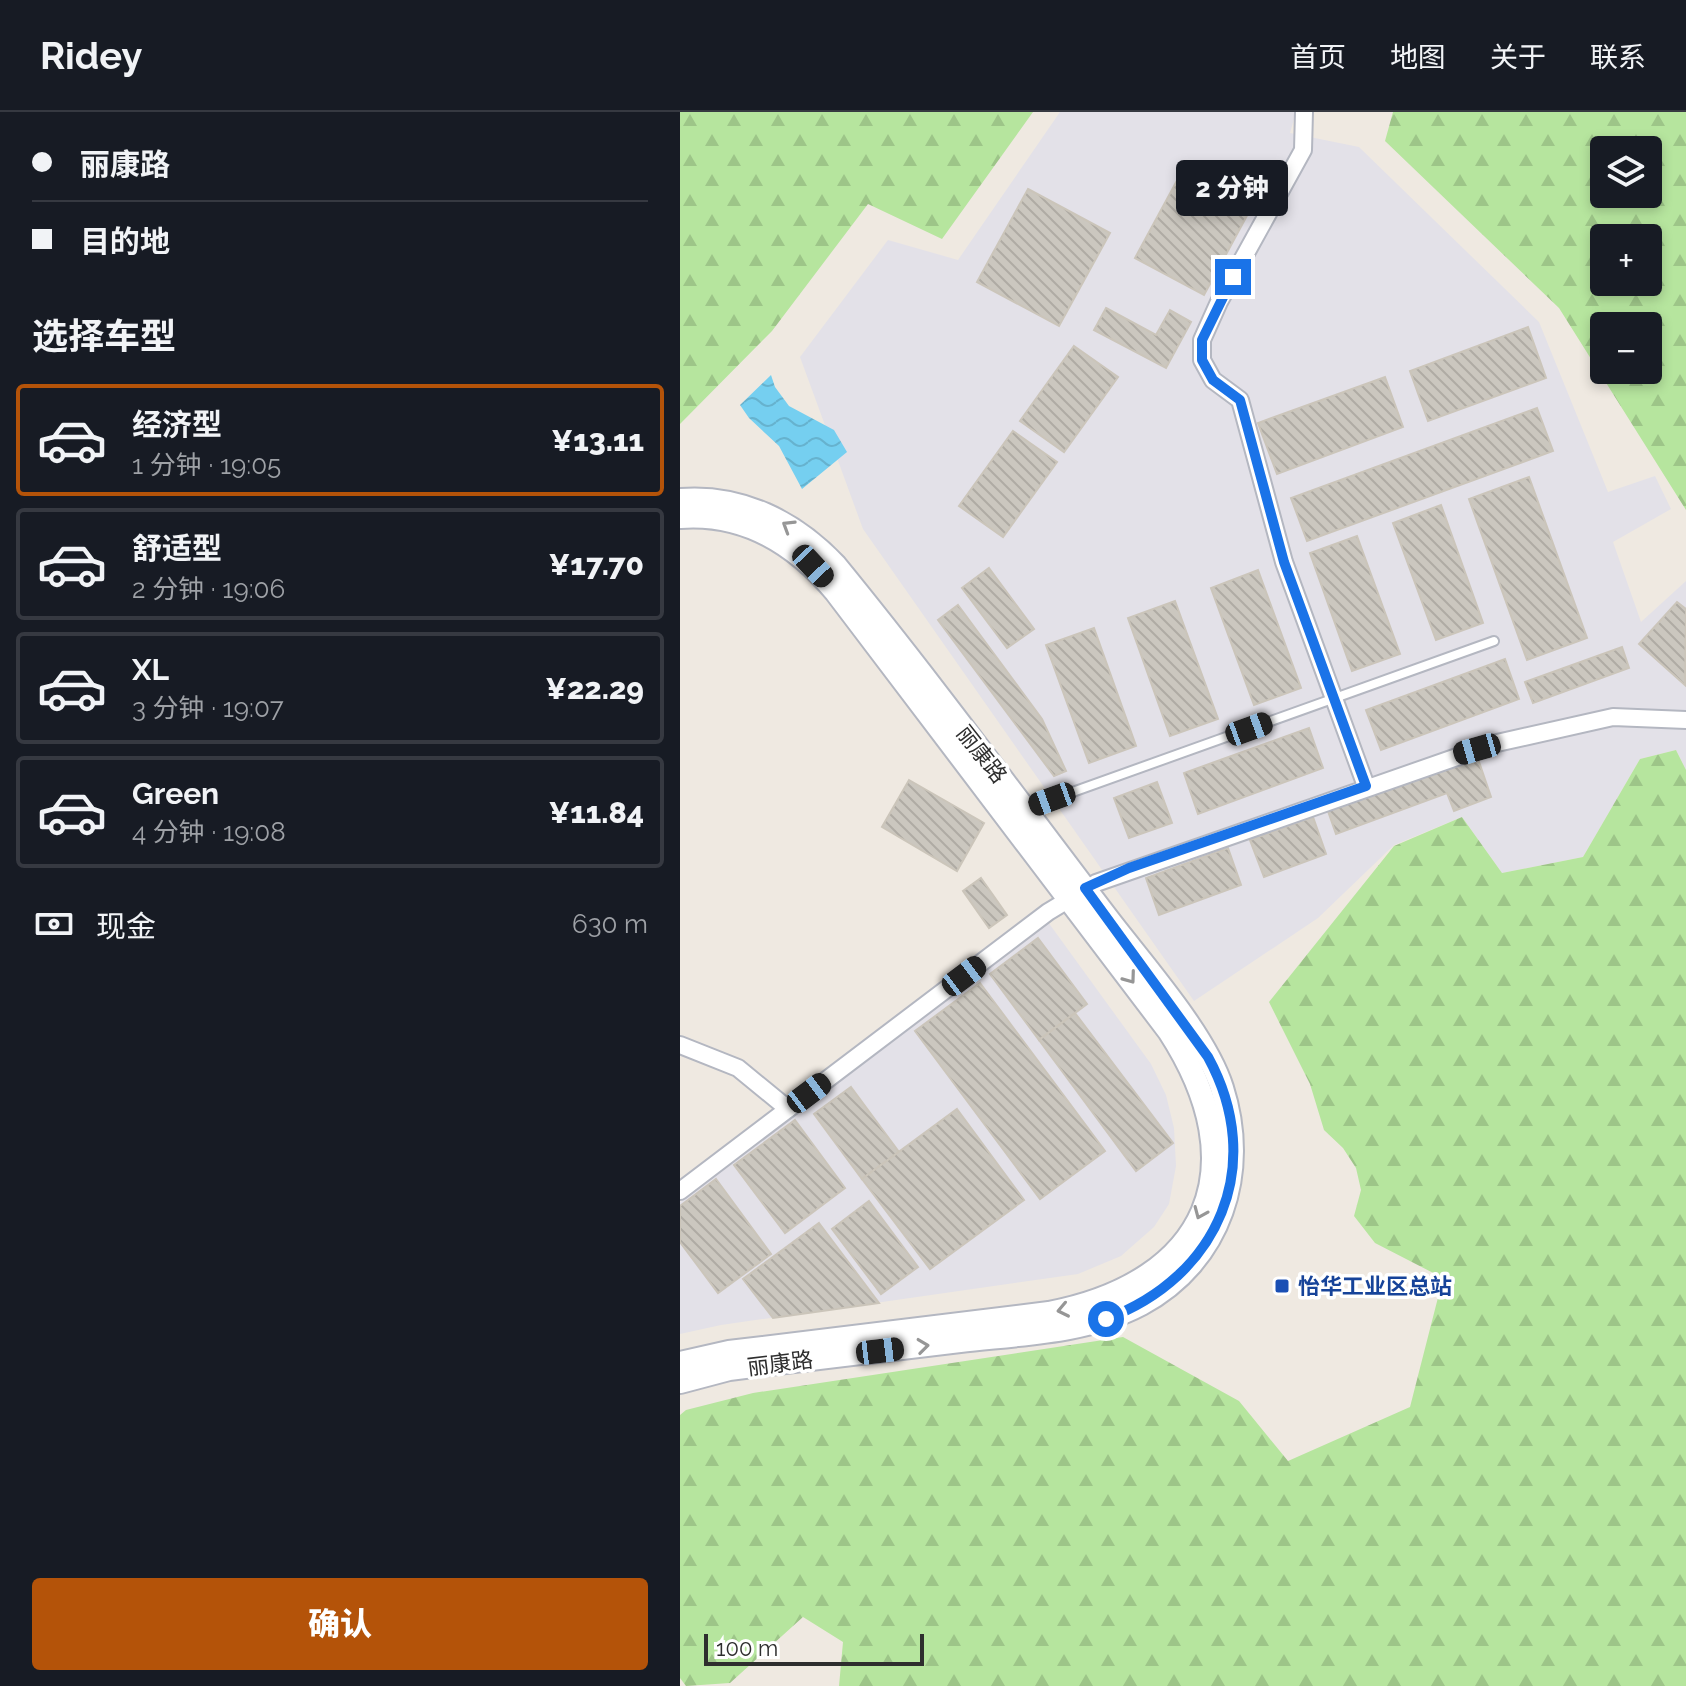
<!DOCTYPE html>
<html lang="zh">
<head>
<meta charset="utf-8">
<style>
  :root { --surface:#171b24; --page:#242831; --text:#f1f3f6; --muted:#9ea1a6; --line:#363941; --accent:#b45309 }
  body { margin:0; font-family:Raleway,"Noto Sans SC",sans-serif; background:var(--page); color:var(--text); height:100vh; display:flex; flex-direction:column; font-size:30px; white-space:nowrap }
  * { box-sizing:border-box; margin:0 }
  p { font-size:26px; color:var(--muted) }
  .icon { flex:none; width:44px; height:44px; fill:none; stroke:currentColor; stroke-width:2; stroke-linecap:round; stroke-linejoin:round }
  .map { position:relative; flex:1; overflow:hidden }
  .side { display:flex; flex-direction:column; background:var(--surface); width:680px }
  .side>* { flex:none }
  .guide { display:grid; align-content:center; height:176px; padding:0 32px; background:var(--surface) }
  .tools { position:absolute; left:910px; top:24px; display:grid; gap:16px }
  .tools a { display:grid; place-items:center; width:72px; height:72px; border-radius:8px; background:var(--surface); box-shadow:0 4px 12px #0003; font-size:40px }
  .scale { position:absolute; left:24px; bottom:20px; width:220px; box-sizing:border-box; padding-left:8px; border:4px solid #2e2e2e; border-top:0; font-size:22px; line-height:28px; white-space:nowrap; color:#2e2e2e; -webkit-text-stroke:6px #fff; paint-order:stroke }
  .end { position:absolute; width:36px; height:36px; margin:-18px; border:10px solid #1a73e8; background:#fff; box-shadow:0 0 0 4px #fff }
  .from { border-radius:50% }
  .bubble { position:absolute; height:56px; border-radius:8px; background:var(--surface); box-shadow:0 4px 12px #0003; font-size:26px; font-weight:800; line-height:56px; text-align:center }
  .car { position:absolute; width:24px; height:48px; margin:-24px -12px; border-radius:10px; box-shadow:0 0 6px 2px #0007; background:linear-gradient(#222 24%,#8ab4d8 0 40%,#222 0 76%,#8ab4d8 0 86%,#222 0) }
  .guide b { display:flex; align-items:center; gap:28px; height:76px; font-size:30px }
  .guide b+b { border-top:2px solid var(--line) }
  .guide i { width:20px; height:20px; background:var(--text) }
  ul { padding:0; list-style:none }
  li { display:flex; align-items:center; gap:24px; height:112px; margin:0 16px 12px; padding:0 16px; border:4px solid var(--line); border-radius:8px }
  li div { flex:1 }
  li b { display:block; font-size:30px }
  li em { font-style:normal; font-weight:800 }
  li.selected { border-color:var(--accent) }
  li>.icon { width:72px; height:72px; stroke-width:1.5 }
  h2 { padding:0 32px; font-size:36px; line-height:96px }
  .pay { display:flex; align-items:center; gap:20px; height:88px; padding:0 32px; font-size:30px }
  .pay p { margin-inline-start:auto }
  .cta { display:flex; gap:16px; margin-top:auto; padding:16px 32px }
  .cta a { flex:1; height:92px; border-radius:8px; background:var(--accent); color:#fff; font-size:32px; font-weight:800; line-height:92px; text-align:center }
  header { display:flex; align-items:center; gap:48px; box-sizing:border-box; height:112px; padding:0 40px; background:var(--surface); border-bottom:2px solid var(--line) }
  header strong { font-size:38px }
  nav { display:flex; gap:44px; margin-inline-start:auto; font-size:28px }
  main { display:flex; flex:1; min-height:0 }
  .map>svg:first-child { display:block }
</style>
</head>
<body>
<header>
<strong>Ridey</strong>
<nav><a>首页</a><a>地图</a><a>关于</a><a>联系</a></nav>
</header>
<main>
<section class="side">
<div class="guide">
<b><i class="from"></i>丽康路</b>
<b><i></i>目的地</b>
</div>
<h2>选择车型</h2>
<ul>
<li class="selected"><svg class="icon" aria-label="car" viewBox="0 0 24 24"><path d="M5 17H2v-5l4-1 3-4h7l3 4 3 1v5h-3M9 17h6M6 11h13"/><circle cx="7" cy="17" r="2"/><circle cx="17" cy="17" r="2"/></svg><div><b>经济型</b><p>1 分钟 · 19:05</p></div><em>¥13.11</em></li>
<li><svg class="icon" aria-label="car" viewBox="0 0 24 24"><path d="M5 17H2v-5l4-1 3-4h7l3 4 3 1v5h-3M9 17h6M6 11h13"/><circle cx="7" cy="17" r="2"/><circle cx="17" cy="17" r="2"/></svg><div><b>舒适型</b><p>2 分钟 · 19:06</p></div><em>¥17.70</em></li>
<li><svg class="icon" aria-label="car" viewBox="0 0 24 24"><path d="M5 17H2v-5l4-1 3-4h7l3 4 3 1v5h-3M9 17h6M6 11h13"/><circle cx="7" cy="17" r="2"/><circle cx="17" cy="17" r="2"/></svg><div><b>XL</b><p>3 分钟 · 19:07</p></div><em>¥22.29</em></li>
<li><svg class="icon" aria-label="car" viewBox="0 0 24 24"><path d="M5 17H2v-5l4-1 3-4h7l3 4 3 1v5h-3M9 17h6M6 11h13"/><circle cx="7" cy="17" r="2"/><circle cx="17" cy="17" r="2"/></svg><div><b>Green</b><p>4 分钟 · 19:08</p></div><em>¥11.84</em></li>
</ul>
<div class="pay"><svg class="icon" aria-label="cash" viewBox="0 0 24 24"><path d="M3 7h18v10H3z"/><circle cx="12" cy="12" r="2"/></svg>现金<p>630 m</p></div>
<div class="cta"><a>确认</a></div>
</section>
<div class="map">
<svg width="1006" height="1574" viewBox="0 0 1006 1574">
  <defs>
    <pattern id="forest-firs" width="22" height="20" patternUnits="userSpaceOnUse" patternTransform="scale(2)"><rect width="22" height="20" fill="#b6e59e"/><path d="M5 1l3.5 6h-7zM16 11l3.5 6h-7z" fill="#9dc588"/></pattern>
    <pattern id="water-waves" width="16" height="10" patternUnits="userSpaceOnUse" patternTransform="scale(2)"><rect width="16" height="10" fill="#75cff0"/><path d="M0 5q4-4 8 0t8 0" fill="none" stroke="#66b2ce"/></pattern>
    <pattern id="building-back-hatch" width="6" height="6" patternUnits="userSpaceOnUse" patternTransform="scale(2)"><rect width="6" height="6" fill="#cbc7bf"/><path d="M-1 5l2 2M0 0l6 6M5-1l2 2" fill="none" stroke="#afaba4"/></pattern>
  </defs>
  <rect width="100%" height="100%" fill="#efe9e1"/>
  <g fill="#e3e1e8">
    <path d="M380,0H616L610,21L679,35L859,210L928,380L975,364L991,397L933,430L961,510L1006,469V658L996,638L960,647L903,745L822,761L782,705L714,733L638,806L514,889L183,417L120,245L208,128L278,148Z"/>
    <path d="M368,810L471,952L486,983L494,1016L496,1054L489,1092L474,1115L441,1144L398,1162L41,1213L0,1222V1090Z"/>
  </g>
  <g fill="url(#forest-firs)" fill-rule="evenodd">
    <path d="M0,0H353L262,127L188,92L92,219L0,312Z"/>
    <path d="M713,0H1006V398L879,196L705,29ZM968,38V82H924V38ZM968,126V170H924V126ZM968,214V258H924V214Z"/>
    <path d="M996,638L1006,658V1574H159L163,1530L123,1505L50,1571L6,1574L0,1566V1303L6,1298L73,1281L443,1225L559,1289L608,1349L730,1295L763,1166L695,1131L674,1104L681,1078L676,1056L663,1036L644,1018L630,972L589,890L714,734L782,705L822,761L903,745L960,647Z"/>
  </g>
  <path fill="url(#water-waves)" d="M91,263L95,275L109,294L154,318L167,340L122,377L99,334L69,306L60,293Z"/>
  <g fill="url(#building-back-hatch)" stroke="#cbc5ba" stroke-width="2">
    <path d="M507,50L576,87L524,183L455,146Z"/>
    <path d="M348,77L430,121L379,214L297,170Z"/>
    <path d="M426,196L476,223L490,198L511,210L486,256L414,218Z"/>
    <path d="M848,215L866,266L748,309L730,259Z"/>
    <path d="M394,234L438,265L384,340L340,309Z"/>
    <path d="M705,265L723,315L597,362L578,311Z"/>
    <path d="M857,296L873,339L627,429L611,386Z"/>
    <path d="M333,319L377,350L323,425L279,394Z"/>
    <path d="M849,365L907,526L847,548L789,387Z"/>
    <path d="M761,393L803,511L756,528L713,411Z"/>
    <path d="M677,424L720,542L672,559L630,441Z"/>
    <path d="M309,456L354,517L327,536L282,476Z"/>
    <path d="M578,458L621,576L574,593L531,476Z"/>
    <path d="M495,489L538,607L490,624L448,506Z"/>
    <path d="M997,490L1006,497L1005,573L959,532Z"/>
    <path d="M278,493L362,607L386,659L374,664L258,508Z"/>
    <path d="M414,516L456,634L409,651L366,533Z"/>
    <path d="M942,535L949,556L853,591L845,570Z"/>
    <path d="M825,547L839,587L701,638L686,598Z"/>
    <path d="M629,616L643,656L518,702L504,661Z"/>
    <path d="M797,644L811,685L774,699L767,681L656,722L648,699Z"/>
    <path d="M229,668L304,711L277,759L202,715Z"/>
    <path d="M477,670L492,711L449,726L434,686Z"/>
    <path d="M633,705L646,742L584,765L570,728Z"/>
    <path d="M548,736L561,773L479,803L466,766Z"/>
    <path d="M301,766L327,803L309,816L283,779Z"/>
    <path d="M358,826L407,892L359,928L310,862Z"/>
    <path d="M300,871L425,1039L360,1087L235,919Z"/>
    <path d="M395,901L493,1031L456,1059L359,928Z"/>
    <path d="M171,975L219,1040L182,1067L134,1002Z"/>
    <path d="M277,997L344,1088L250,1157L182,1067Z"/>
    <path d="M115,1008L165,1076L105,1121L54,1053Z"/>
    <path d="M36,1067L91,1142L38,1181L0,1130V1094Z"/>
    <path d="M189,1089L238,1155L201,1182L152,1117Z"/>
    <path d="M139,1111L199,1191L93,1206L63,1167Z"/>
  </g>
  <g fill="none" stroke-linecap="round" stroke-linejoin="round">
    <defs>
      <path id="lane" d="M348,696L814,529"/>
      <g id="street">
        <path d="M624,0L623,38L539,190L522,228V248L533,268L560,288L604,450L686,674"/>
        <path d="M0,933L58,956L108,997"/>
        <path d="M0,1079L368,800L416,771L817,631L933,605L1006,608"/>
      </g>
      <g id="secondary">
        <path d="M0,388C61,383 114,410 155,453C249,568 337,688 427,806C462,852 525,922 542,976C569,1060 541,1149 461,1192C406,1221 341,1222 280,1229C203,1239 126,1248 49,1257L0,1270"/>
        <path d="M0,405C65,400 116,432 156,480L489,919C578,1056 529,1170 369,1201L49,1240L0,1251"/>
      </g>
    </defs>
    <use href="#lane" stroke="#b4b7c1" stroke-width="12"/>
    <use href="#street" stroke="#b4b7c1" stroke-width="20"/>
    <use href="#secondary" stroke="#b4b7c1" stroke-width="26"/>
    <use href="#lane" stroke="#fff" stroke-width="8"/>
    <use href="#street" stroke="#fff" stroke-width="16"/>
    <use href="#secondary" stroke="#fff" stroke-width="22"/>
  </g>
  <defs><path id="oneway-chevron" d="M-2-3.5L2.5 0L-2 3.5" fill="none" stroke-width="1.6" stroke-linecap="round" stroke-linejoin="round" transform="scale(2)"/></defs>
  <g stroke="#969696">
    <use href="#oneway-chevron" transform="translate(108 414) rotate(-148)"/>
    <use href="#oneway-chevron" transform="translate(450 866) rotate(54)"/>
    <use href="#oneway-chevron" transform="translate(520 1101) rotate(113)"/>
    <use href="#oneway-chevron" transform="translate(383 1198) rotate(168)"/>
    <use href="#oneway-chevron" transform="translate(243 1234) rotate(-7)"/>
  </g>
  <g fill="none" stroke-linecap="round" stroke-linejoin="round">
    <path stroke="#1a73e8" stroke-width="10" d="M426,1207C539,1165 587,1053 528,945L405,776L449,756L686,674L604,450L560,288L533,268L522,248V228L553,165"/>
  </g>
  <rect fill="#1a4fb4" stroke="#fff" stroke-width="3" x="594" y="1166" width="16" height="16" rx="4"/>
  <g text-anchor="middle" stroke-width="7" stroke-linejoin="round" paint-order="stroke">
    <g font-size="22" fill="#2e2e2e" stroke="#fff">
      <text transform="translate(302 642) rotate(52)" y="8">丽康路</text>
      <text transform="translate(100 1251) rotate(-7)" y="8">丽康路</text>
    </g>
    <g font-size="22" font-weight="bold" fill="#164399" stroke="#fff" text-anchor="start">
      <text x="618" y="1182">怡华工业区总站</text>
    </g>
  </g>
</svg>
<div class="tools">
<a><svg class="icon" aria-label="layers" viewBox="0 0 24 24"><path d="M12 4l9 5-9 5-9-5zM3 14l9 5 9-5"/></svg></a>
<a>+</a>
<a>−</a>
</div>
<div class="scale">100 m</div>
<i class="end from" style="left:426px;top:1207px"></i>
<i class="end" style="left:553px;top:165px"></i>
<div class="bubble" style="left:496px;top:48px;width:112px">2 分钟</div>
<i class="car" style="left:133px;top:454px;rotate:137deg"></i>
<i class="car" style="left:569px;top:617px;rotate:70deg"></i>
<i class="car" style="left:797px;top:637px;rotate:254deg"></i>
<i class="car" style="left:372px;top:687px;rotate:250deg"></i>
<i class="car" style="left:284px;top:864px;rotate:53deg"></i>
<i class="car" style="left:129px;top:981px;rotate:53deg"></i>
<i class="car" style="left:200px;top:1239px;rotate:83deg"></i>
</div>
</main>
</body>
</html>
